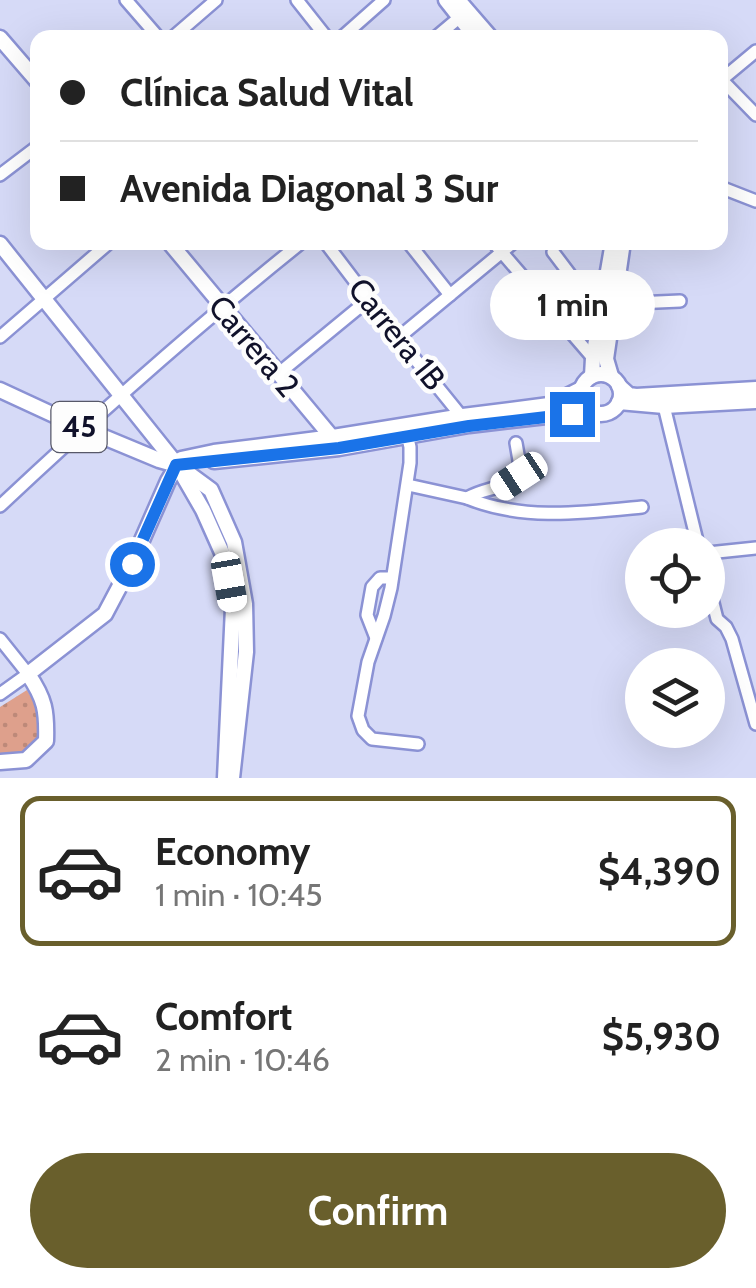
<!DOCTYPE html>
<html lang="en">
<head>
<meta charset="utf-8">
<style>
  :root { --surface:#fff; --page:#f6f6f6; --text:#222; --muted:#767676; --line:#e0e0e0; --accent:#695f2c }
  body { margin:0; font-family:Cabin,sans-serif; background:var(--page); color:var(--text); height:100vh; display:flex; flex-direction:column; font-size:38px; white-space:nowrap }
  * { box-sizing:border-box; margin:0 }
  p { font-size:32px; color:var(--muted) }
  .icon { flex:none; width:55px; height:55px; fill:none; stroke:currentColor; stroke-width:2; stroke-linecap:round; stroke-linejoin:round }
  .map { position:relative; height:778px; overflow:hidden }
  .details { display:flex; flex-direction:column; background:var(--surface); flex:1 }
  .details>* { flex:none }
  .guide { position:absolute; left:30px; top:30px; width:698px; height:220px; border-radius:20px; box-shadow:0 10px 40px #0002; display:grid; align-content:center; height:220px; padding:0 30px; background:var(--surface) }
  .buttons { position:absolute; left:625px; top:528px; display:grid; gap:20px }
  .buttons a { display:grid; place-items:center; width:100px; height:100px; border-radius:50%; background:var(--surface); box-shadow:0 10px 40px #0002; font-size:50px }
  .end { position:absolute; width:45px; height:45px; margin:-22px; border:12px solid #1a73e8; background:#fff; box-shadow:0 0 0 5px #fff }
  .from { border-radius:50% }
  .bubble { position:absolute; height:70px; border-radius:35px; background:var(--surface); box-shadow:0 10px 40px #0002; font-size:32px; font-weight:800; line-height:70px; text-align:center }
  .car { position:absolute; width:30px; height:60px; margin:-30px -15px; border-radius:12px; box-shadow:0 0 8px 2px #0007; background:linear-gradient(#fff 24%,#345 0 40%,#fff 0 76%,#345 0 86%,#fff 0) }
  .guide b { display:flex; align-items:center; gap:35px; height:95px; font-size:38px }
  .guide b+b { border-top:2px solid var(--line) }
  .guide i { width:25px; height:25px; background:var(--text) }
  ul { padding:18px 0 0; list-style:none }
  li { display:flex; align-items:center; gap:30px; height:150px; margin:0 20px 15px; padding:0 10px; border:5px solid transparent; border-radius:20px }
  li div { flex:1 }
  li b { display:block; font-size:38px }
  li em { font-style:normal; font-weight:800 }
  li.active { border-color:var(--accent) }
  li>.icon { width:90px; height:90px; stroke-width:1.5 }
  .button { display:flex; gap:20px; margin-top:auto; padding:20px 30px }
  .button a { flex:1; height:115px; border-radius:60px; background:var(--accent); color:#fff; font-size:40px; font-weight:800; line-height:115px; text-align:center }
  .map>svg:first-child { display:block }
</style>
</head>
<body>
<div class="map">
<svg width="756" height="778" viewBox="0 0 756 778">
  <defs>
    <pattern id="grass-dots" width="8" height="8" patternUnits="userSpaceOnUse" patternTransform="scale(2.5)"><rect width="8" height="8" fill="#dea08c"/><path d="M2 2h.1M6 6h.1" fill="none" stroke="#bd8979" stroke-width="1.8" stroke-linecap="round"/></pattern>
  </defs>
  <rect width="100%" height="100%" fill="#d6daf7"/>
  <path fill="url(#grass-dots)" d="M27,690L38,709L40,737L24,755L0,756V707Z"/>
  <g fill="none" stroke-linecap="round" stroke-linejoin="round">
    <defs>
      <g id="minor">
        <path d="M126,0L159,38"/>
        <path d="M297,0L327,38"/>
        <path d="M172,38L216,0"/>
        <path d="M341,38L384,0"/>
        <path d="M435,38L460,17"/>
        <path d="M722,80L756,115"/>
        <path d="M720,81L756,51"/>
        <path d="M0,175L38,146"/>
        <path d="M720,187L756,201"/>
        <path d="M325,242L398,338L466,422"/>
        <path d="M408,242L450,295"/>
        <path d="M493,242L593,358"/>
        <path d="M553,252L581,289L602,301"/>
        <path d="M613,304L680,301"/>
        <path d="M0,337L110,242"/>
        <path d="M398,338L514,242"/>
        <path d="M278,374L368,300"/>
        <path d="M664,406L698,545"/>
        <path d="M406,430L410,447V463L391,588L384,616L368,662L358,716L363,730L372,739L418,744"/>
        <path d="M408,485L467,498C489,486 500,492 521,472L516,443"/>
        <path d="M467,498C523,521 583,513 642,507"/>
        <path d="M0,506C98,414 197,326 302,242"/>
        <path d="M708,553L756,548"/>
        <path d="M708,583L717,619L726,627L732,639L756,724"/>
        <path d="M376,638L367,615L372,587L380,578H392"/>
        <path d="M0,639L28,674L0,694"/>
      </g>
      <g id="major">
        <path d="M446,0L476,38"/>
        <path d="M458,0L491,38"/>
        <path d="M0,38L38,82"/>
        <path d="M169,242L335,441"/>
        <path d="M0,244L177,465L203,510L224,557L233,608L225,778"/>
        <circle cx="601" cy="394" r="20"/>
        <path d="M592,376L593,358L613,242"/>
        <path d="M611,376L606,359L623,242"/>
        <path d="M619,386L629,395L636,396L756,389"/>
        <path d="M0,390L82,428L159,460L177,465L211,490L234,542L245,604L246,652L232,778"/>
        <path d="M619,402L664,406L756,401"/>
        <path d="M214,461L339,448L469,425L590,411"/>
        <path d="M0,762L26,760L46,741C47,711 45,699 28,674L105,614L132,563L168,481L181,459L214,452L333,437L463,416L549,405L581,389"/>
      </g>
    </defs>
    <use href="#minor" stroke="#8b92d4" stroke-width="16"/>
    <use href="#major" stroke="#8b92d4" stroke-width="19"/>
    <use href="#minor" stroke="#fff" stroke-width="11"/>
    <use href="#major" stroke="#fff" stroke-width="14"/>
  </g>
  <g fill="none" stroke-linecap="round" stroke-linejoin="round">
    <path stroke="#1a73e8" stroke-width="12" d="M132,564L176,465L339,448L469,426L572,414"/>
  </g>
  <g text-anchor="middle" stroke-width="9" stroke-linejoin="round" paint-order="stroke">
    <rect fill="#fdfdfd" stroke="#575869" stroke-width="2.5" x="51.5" y="402" width="55" height="50" rx="8"/>
    <g font-size="30" font-weight="bold" fill="#10112a">
      <text x="79" y="437">45</text>
    </g>
    <g font-size="32" fill="#10112a" stroke="#fdfdfd">
      <text transform="translate(397 334) rotate(51)" y="11">Carrera 1B</text>
      <text transform="translate(254 346) rotate(50)" y="11">Carrera 2</text>
    </g>
  </g>
</svg>
<div class="buttons">
<a><svg class="icon" aria-label="locate" viewBox="0 0 24 24"><circle cx="12" cy="12" r="6"/><path d="M12 2v4M12 18v4M2 12h4M18 12h4"/></svg></a>
<a><svg class="icon" aria-label="layers" viewBox="0 0 24 24"><path d="M12 4l9 5-9 5-9-5zM3 14l9 5 9-5"/></svg></a>
</div>
<i class="end from" style="left:132px;top:564px"></i>
<i class="end" style="left:572px;top:414px"></i>
<div class="bubble" style="left:490px;top:270px;width:165px">1 min</div>
<i class="car" style="left:519px;top:476px;rotate:237deg"></i>
<i class="car" style="left:229px;top:582px;rotate:170deg"></i>
<div class="guide">
<b><i class="from"></i>Clínica Salud Vital</b>
<b><i></i>Avenida Diagonal 3 Sur</b>
</div>
</div>
<section class="details">
<ul>
<li class="active"><svg class="icon" aria-label="car" viewBox="0 0 24 24"><path d="M5 17H2v-5l4-1 3-4h7l3 4 3 1v5h-3M9 17h6M6 11h13"/><circle cx="7" cy="17" r="2"/><circle cx="17" cy="17" r="2"/></svg><div><b>Economy</b><p>1 min · 10:45</p></div><em>$4,390</em></li>
<li><svg class="icon" aria-label="car" viewBox="0 0 24 24"><path d="M5 17H2v-5l4-1 3-4h7l3 4 3 1v5h-3M9 17h6M6 11h13"/><circle cx="7" cy="17" r="2"/><circle cx="17" cy="17" r="2"/></svg><div><b>Comfort</b><p>2 min · 10:46</p></div><em>$5,930</em></li>
</ul>
<div class="button"><a>Confirm</a></div>
</section>
</body>
</html>
